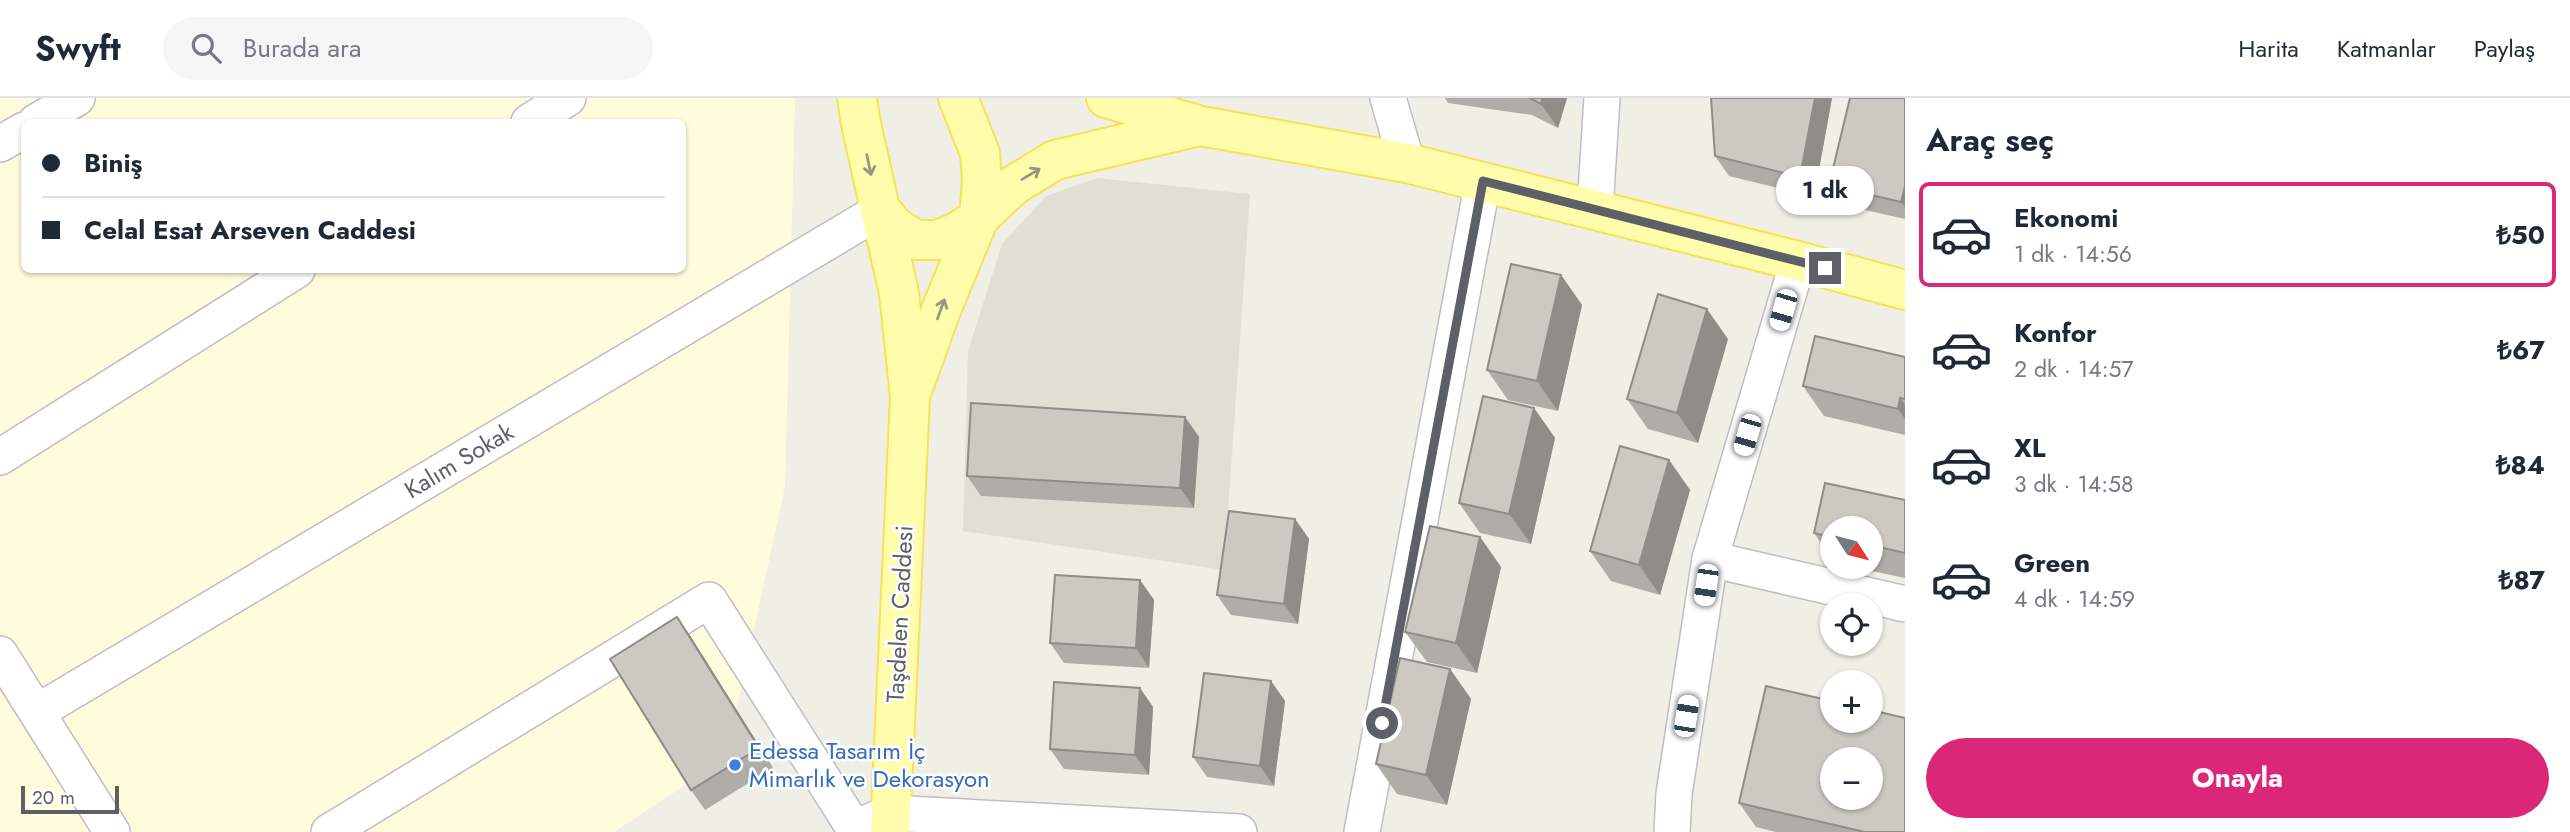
<!DOCTYPE html>
<html lang="tr">
<head>
<meta charset="utf-8">
<style>
  :root { --surface:#fff; --page:#f6f6f7; --text:#1f2937; --muted:#747a83; --line:#e0e1e3; --accent:#db2777 }
  body { margin:0; font-family:Jost,sans-serif; background:var(--page); color:var(--text); height:100vh; display:flex; flex-direction:column; font-size:26px; white-space:nowrap }
  * { box-sizing:border-box; margin:0 }
  p { font-size:23px; color:var(--muted) }
  .icon { flex:none; width:38px; height:38px; fill:none; stroke:currentColor; stroke-width:2; stroke-linecap:round; stroke-linejoin:round }
  .map { position:relative; flex:1; overflow:hidden }
  .drawer { display:flex; flex-direction:column; background:var(--surface); width:665px }
  .drawer>* { flex:none }
  .banner { position:absolute; left:21px; top:21px; width:665px; height:154px; border-radius:10px; box-shadow:0 2px 5px #0004; display:grid; align-content:center; height:154px; padding:0 21px; background:var(--surface) }
  .needle { width:46px; rotate:126deg }
  .fabs { position:absolute; left:1820px; top:418px; display:grid; gap:14px }
  .fabs a { display:grid; place-items:center; width:63px; height:63px; border-radius:50%; background:var(--surface); box-shadow:0 2px 5px #0004; font-size:35px }
  .scale { position:absolute; left:21px; bottom:18px; width:98px; box-sizing:border-box; padding-left:7px; border:4px solid #5d6067; border-top:0; font-size:19px; line-height:24px; white-space:nowrap; color:#5d6067; -webkit-text-stroke:5px #fff; paint-order:stroke }
  .end { position:absolute; width:32px; height:32px; margin:-16px; border:9px solid #5d6067; background:#fff; box-shadow:0 0 0 4px #fff }
  .from { border-radius:50% }
  .bubble { position:absolute; height:49px; border-radius:24px; background:var(--surface); box-shadow:0 2px 5px #0004; font-size:23px; font-weight:700; line-height:49px; text-align:center }
  .car { position:absolute; width:21px; height:42px; margin:-21px -10px; border-radius:9px; box-shadow:0 0 5px 2px #0007; background:linear-gradient(#fff 24%,#345 0 40%,#fff 0 76%,#345 0 86%,#fff 0) }
  .banner b { display:flex; align-items:center; gap:24px; height:66px; font-size:26px }
  .banner b+b { border-top:2px solid var(--line) }
  .banner i { width:18px; height:18px; background:var(--text) }
  ul { padding:0; list-style:none }
  li { display:flex; align-items:center; gap:21px; height:105px; margin:0 14px 10px; padding:0 7px; border:4px solid transparent; border-radius:10px }
  li div { flex:1 }
  li b { display:block; font-size:26px }
  li em { font-style:normal; font-weight:700 }
  li.on { border-color:var(--accent) }
  li>.icon { width:63px; height:63px; stroke-width:1.5 }
  h2 { padding:0 21px; font-size:32px; line-height:84px }
  .action { display:flex; gap:14px; margin-top:auto; padding:14px 21px }
  .action a { flex:1; height:80px; border-radius:42px; background:var(--accent); color:#fff; font-size:28px; font-weight:700; line-height:80px; text-align:center }
  header { display:flex; align-items:center; gap:42px; box-sizing:border-box; height:98px; padding:0 35px; background:var(--surface); border-bottom:2px solid var(--line) }
  header strong { font-size:33px }
  nav { display:flex; gap:38px; margin-inline-start:auto; font-size:24px }
  .search { width:490px; height:63px; background:var(--page); display:flex; align-items:center; gap:18px; box-sizing:border-box; padding:0 24px; border-radius:38px; color:var(--muted); font-size:26px }
  main { display:flex; flex:1; min-height:0 }
  .map>svg:first-child { display:block }
</style>
</head>
<body>
<header>
<strong>Swyft</strong>
<div class="search"><svg class="icon" aria-label="search" viewBox="0 0 24 24"><circle cx="10" cy="10" r="6"/><path d="M15 15l6 6"/></svg>Burada ara</div>
<nav><a>Harita</a><a>Katmanlar</a><a>Paylaş</a></nav>
</header>
<main>
<div class="map">
<svg width="1905" height="734" viewBox="0 0 1905 734">
  <rect width="100%" height="100%" fill="#f0efe6"/>
  <path fill="#fffcdc" fill-rule="evenodd" d="M0,0H795L785,389L726,660L614,734H0ZM24,24H682V172H24Z"/>
  <path fill="#e0dfd4" d="M1097,80L1250,96L1224,472L963,433L968,253L1002,146L1046,98Z"/>
  <g fill="none" stroke-linecap="round" stroke-linejoin="round">
    <defs>
      <g id="minor">
        <path d="M1388,0L1407,65"/>
        <path d="M36,24L77,0"/>
        <path d="M529,24L568,0"/>
        <path d="M0,46L24,32"/>
        <path d="M1595,111L1602,0"/>
        <path d="M0,359L297,172"/>
        <path d="M1710,461L1905,506"/>
        <path d="M0,556L112,734"/>
        <path d="M37,614L881,112"/>
        <path d="M864,726L891,715L1239,734"/>
        <path d="M329,734L709,502L854,730"/>
        <path d="M1362,734L1483,83"/>
        <path d="M1672,734L1674,696L1710,461L1798,163"/>
      </g>
      <g id="major">
        <path d="M857,0L861,26L899,195L910,299L890,734"/>
        <path d="M1106,0L1201,28L1407,65L1798,163L1905,192"/>
        <path d="M881,112L895,129L916,142H937L955,135L979,120L1014,87L1055,62L1199,28"/>
        <path d="M913,290L941,212L979,120L982,83L980,55L958,0"/>
      </g>
    </defs>
    <use href="#minor" stroke="#bdbec5" stroke-width="38"/>
    <use href="#major" stroke="#f8e157" stroke-width="42"/>
    <use href="#minor" stroke="#fff" stroke-width="35"/>
    <use href="#major" stroke="#fffdac" stroke-width="38"/>
  </g>
  <g fill="#afada7">
    <path d="M1445,0H1567L1558,30L1532,17L1448,5Z"/>
    <path d="M1832,0L1814,99L1729,78L1715,58Z"/>
    <path d="M1905,0V121L1843,107L1829,87Z"/>
    <path d="M1561,177L1582,207L1558,313L1508,302L1487,272Z"/>
    <path d="M1728,241L1698,345L1648,331L1627,301Z"/>
    <path d="M1905,259V337L1824,318L1803,288Z"/>
    <path d="M1534,310L1555,340L1531,446L1480,435L1459,405Z"/>
    <path d="M1185,319L1199,339L1194,410L981,398L967,378Z"/>
    <path d="M1669,362L1690,392L1660,497L1611,483L1590,453Z"/>
    <path d="M1905,402V480L1853,469H1871V430H1832V461L1814,435Z"/>
    <path d="M1295,421L1309,441L1298,526L1231,517L1217,497Z"/>
    <path d="M1480,439L1501,469L1477,575L1427,564L1405,534Z"/>
    <path d="M1140,482L1154,502L1149,570L1064,565L1050,545Z"/>
    <path d="M677,519L691,539L773,670L705,712L691,692Z"/>
    <path d="M1450,571L1471,601L1447,707L1397,696L1376,666Z"/>
    <path d="M1271,583L1285,603L1274,688L1207,679L1193,659Z"/>
    <path d="M1140,590L1153,609L1149,677L1064,671L1050,651Z"/>
    <path d="M1739,705L1905,734H1776L1756,729Z"/>
  </g>
  <g fill="#8e8d88">
    <path d="M1542,0H1567L1558,30L1541,6Z"/>
    <path d="M1815,0H1832L1814,99L1800,79Z"/>
    <path d="M1905,88V109L1901,104Z"/>
    <path d="M1561,177L1582,207L1558,313L1537,283Z"/>
    <path d="M1707,211L1728,241L1698,345L1677,315Z"/>
    <path d="M1900,300L1905,307V321L1898,311Z"/>
    <path d="M1534,310L1555,340L1531,446L1509,416Z"/>
    <path d="M1185,319L1199,339L1194,410L1180,390Z"/>
    <path d="M1669,362L1690,392L1660,497L1639,467Z"/>
    <path d="M1295,421L1309,441L1298,526L1284,506Z"/>
    <path d="M1480,439L1501,469L1477,575L1456,545Z"/>
    <path d="M1140,482L1154,502L1149,570L1136,550Z"/>
    <path d="M677,519L691,539L773,670L759,650Z"/>
    <path d="M1450,571L1471,601L1447,707L1426,677Z"/>
    <path d="M1271,583L1285,603L1274,688L1260,668Z"/>
    <path d="M1140,590L1153,609L1149,677L1135,657Z"/>
  </g>
  <g fill="#cbc9c2" stroke="#8e8d88" stroke-width="2" fill-rule="evenodd">
    <path d="M1530,0H1542L1541,6Z"/>
    <path d="M1711,0H1815L1800,79L1715,58Z"/>
    <path d="M1850,0H1905V88L1901,104L1829,87Z"/>
    <path d="M1511,166L1561,177L1537,283L1487,272Z"/>
    <path d="M1658,196L1707,211L1677,315L1627,301Z"/>
    <path d="M1815,238L1905,259V301L1900,300L1898,311L1803,288Z"/>
    <path d="M1483,298L1534,310L1509,416L1459,405Z"/>
    <path d="M971,305L1185,319L1180,390L967,378Z"/>
    <path d="M1620,348L1669,362L1639,467L1590,453Z"/>
    <path d="M1825,385L1905,402V455L1871,447V430H1832V439L1814,435Z"/>
    <path d="M1229,413L1295,421L1284,506L1217,497Z"/>
    <path d="M1430,428L1480,439L1456,545L1405,534Z"/>
    <path d="M1055,477L1140,482L1136,550L1050,545Z"/>
    <path d="M677,519L759,650L691,692L610,561Z"/>
    <path d="M1400,560L1450,571L1426,677L1376,666Z"/>
    <path d="M1204,575L1271,583L1260,668L1193,659Z"/>
    <path d="M1054,584L1140,590L1135,657L1050,651Z"/>
    <path d="M1766,588L1832,603V623H1871V612L1905,620V734H1865L1739,705ZM1832,662H1871V700H1832Z"/>
  </g>
  <defs><path id="oneway-shaft" d="M-6 0H5M1.5-3L5.5 0L1.5 3" fill="none" stroke-width="1.6" stroke-linecap="round" stroke-linejoin="round" transform="scale(1.75)"/></defs>
  <g stroke="#96977f">
    <use href="#oneway-shaft" transform="translate(869 67) rotate(78)"/>
    <use href="#oneway-shaft" transform="translate(1031 76) rotate(-31)"/>
    <use href="#oneway-shaft" transform="translate(941 211) rotate(-70)"/>
  </g>
  <g fill="none" stroke-linecap="round" stroke-linejoin="round">
    <path stroke="#5d6067" stroke-width="9" d="M1382,625L1483,83L1825,170"/>
  </g>
  <circle fill="#3f7fe0" stroke="#fff" stroke-width="2.5" cx="735" cy="667" r="7"/>
  <g text-anchor="middle" stroke-width="5" stroke-linejoin="round" paint-order="stroke">
    <g font-size="24" fill="#5d6067" stroke="#fff">
      <text transform="translate(459 363) rotate(-31)" y="8">Kalım Sokak</text>
      <text transform="translate(900 516) rotate(-87)" y="8">Taşdelen Caddesi</text>
    </g>
    <g font-size="24" fill="#366cbe" stroke="#fff" text-anchor="start">
      <text x="749" y="661">Edessa Tasarım İç<tspan x="749" dy="28">Mimarlık ve Dekorasyon</tspan></text>
    </g>
  </g>
</svg>
<div class="fabs">
<a><svg class="needle" viewBox="-14 -14 28 28"><path d="M0-13l5 13h-10z" fill="#e53935"/><path d="M0 13l5-13h-10z" fill="#747a83"/></svg></a>
<a><svg class="icon" aria-label="locate" viewBox="0 0 24 24"><circle cx="12" cy="12" r="6"/><path d="M12 2v4M12 18v4M2 12h4M18 12h4"/></svg></a>
<a>+</a>
<a>−</a>
</div>
<div class="scale">20 m</div>
<i class="end from" style="left:1382px;top:625px"></i>
<i class="end" style="left:1825px;top:170px"></i>
<div class="bubble" style="left:1776px;top:68px;width:98px">1 dk</div>
<i class="car" style="left:1783px;top:212px;rotate:196deg"></i>
<i class="car" style="left:1747px;top:337px;rotate:196deg"></i>
<i class="car" style="left:1706px;top:487px;rotate:188deg"></i>
<i class="car" style="left:1686px;top:618px;rotate:9deg"></i>
<div class="banner">
<b><i class="from"></i>Biniş</b>
<b><i></i>Celal Esat Arseven Caddesi</b>
</div>
</div>
<section class="drawer">
<h2>Araç seç</h2>
<ul>
<li class="on"><svg class="icon" aria-label="car" viewBox="0 0 24 24"><path d="M5 17H2v-5l4-1 3-4h7l3 4 3 1v5h-3M9 17h6M6 11h13"/><circle cx="7" cy="17" r="2"/><circle cx="17" cy="17" r="2"/></svg><div><b>Ekonomi</b><p>1 dk · 14:56</p></div><em>₺50</em></li>
<li><svg class="icon" aria-label="car" viewBox="0 0 24 24"><path d="M5 17H2v-5l4-1 3-4h7l3 4 3 1v5h-3M9 17h6M6 11h13"/><circle cx="7" cy="17" r="2"/><circle cx="17" cy="17" r="2"/></svg><div><b>Konfor</b><p>2 dk · 14:57</p></div><em>₺67</em></li>
<li><svg class="icon" aria-label="car" viewBox="0 0 24 24"><path d="M5 17H2v-5l4-1 3-4h7l3 4 3 1v5h-3M9 17h6M6 11h13"/><circle cx="7" cy="17" r="2"/><circle cx="17" cy="17" r="2"/></svg><div><b>XL</b><p>3 dk · 14:58</p></div><em>₺84</em></li>
<li><svg class="icon" aria-label="car" viewBox="0 0 24 24"><path d="M5 17H2v-5l4-1 3-4h7l3 4 3 1v5h-3M9 17h6M6 11h13"/><circle cx="7" cy="17" r="2"/><circle cx="17" cy="17" r="2"/></svg><div><b>Green</b><p>4 dk · 14:59</p></div><em>₺87</em></li>
</ul>
<div class="action"><a>Onayla</a></div>
</section>
</main>
</body>
</html>
